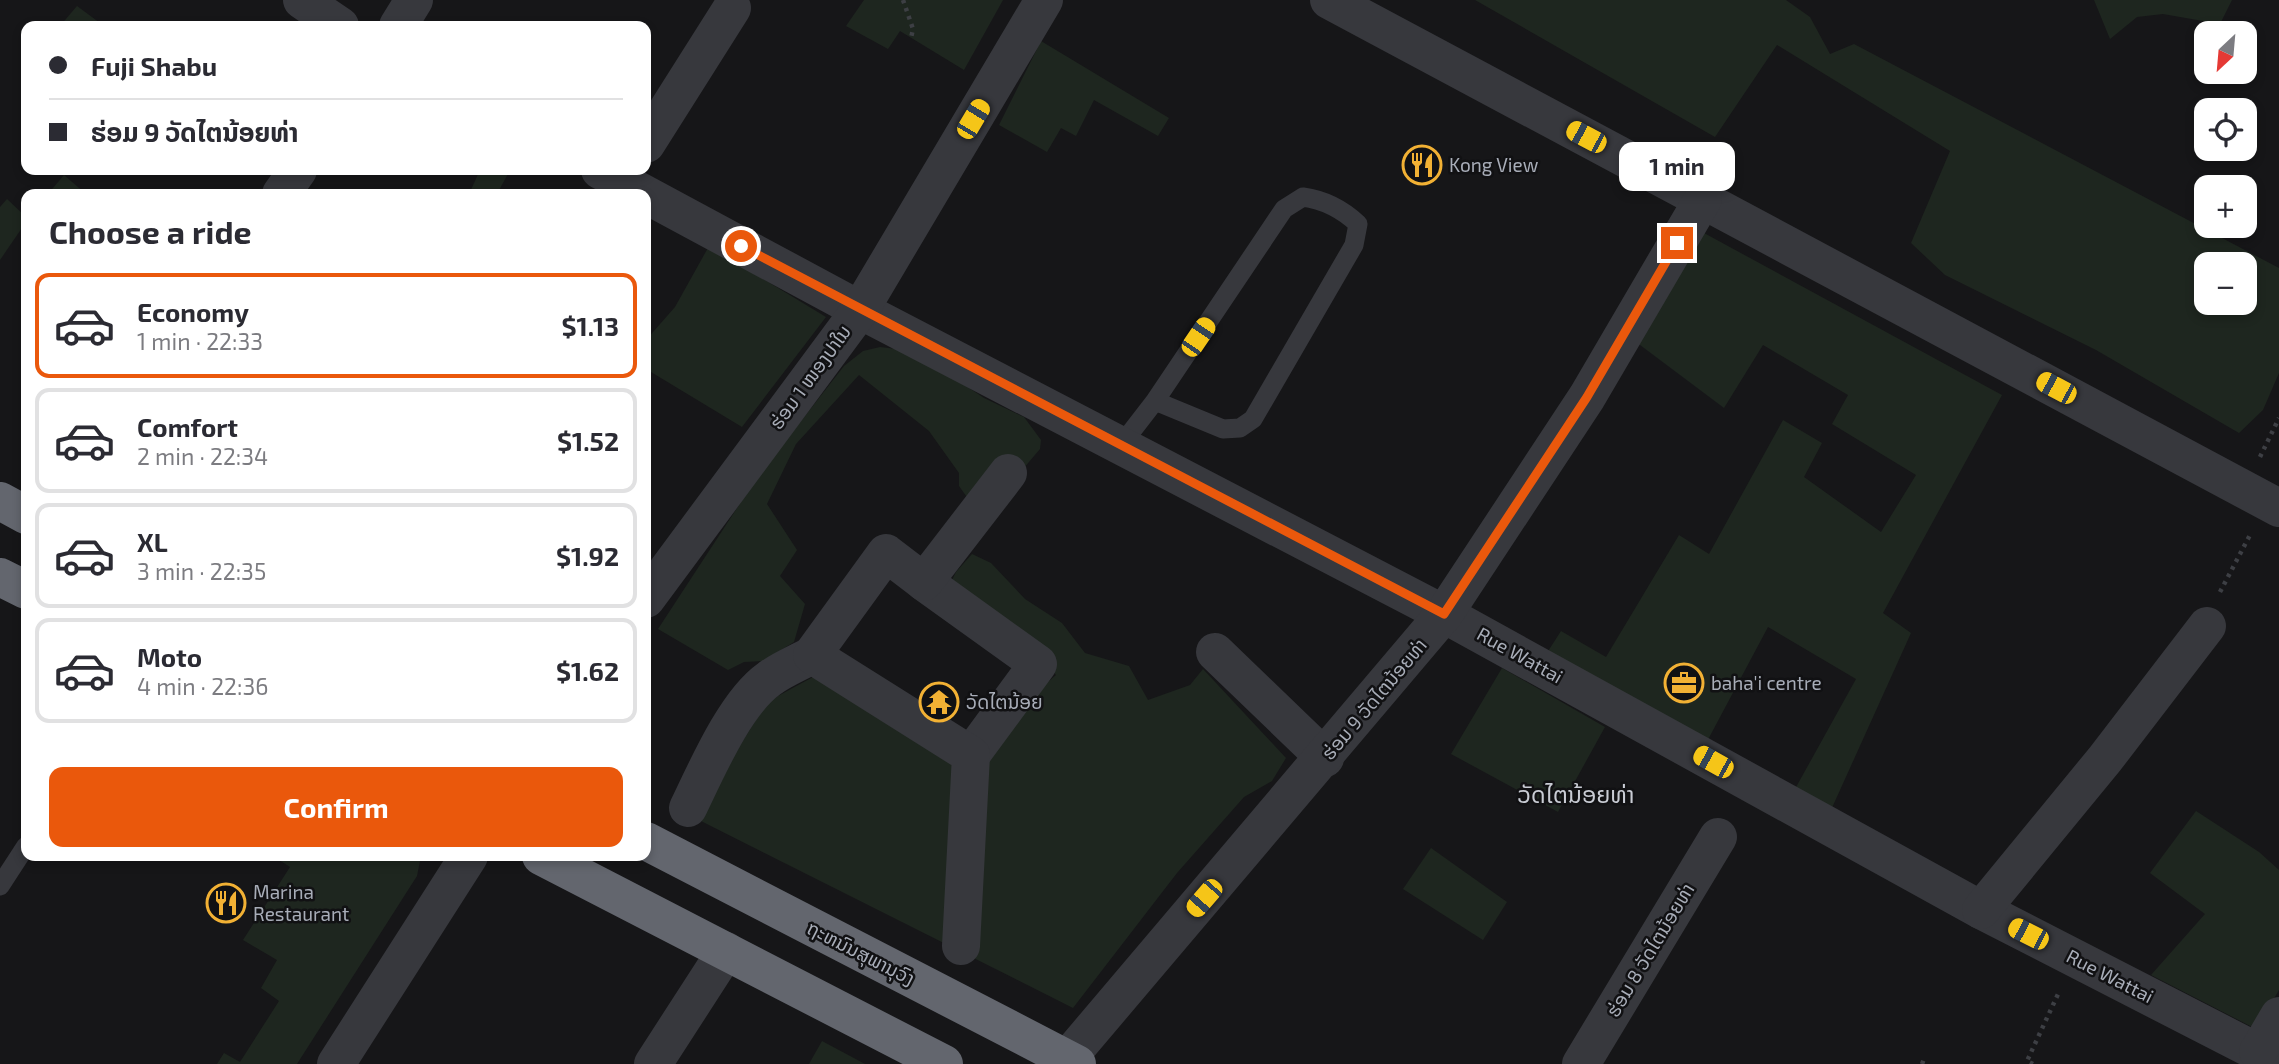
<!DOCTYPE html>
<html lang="en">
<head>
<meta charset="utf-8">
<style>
  :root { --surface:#fff; --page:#f7f7f7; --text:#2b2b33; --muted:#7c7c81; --line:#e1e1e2; --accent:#ea580c }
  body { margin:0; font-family:"Exo 2","Noto Sans Lao",sans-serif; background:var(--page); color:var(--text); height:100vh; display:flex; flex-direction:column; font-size:26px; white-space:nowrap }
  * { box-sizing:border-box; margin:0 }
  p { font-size:23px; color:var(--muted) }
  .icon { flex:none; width:38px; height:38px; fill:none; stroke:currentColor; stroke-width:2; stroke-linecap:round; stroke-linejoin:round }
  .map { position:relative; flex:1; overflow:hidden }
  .panel { position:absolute; left:21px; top:189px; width:630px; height:672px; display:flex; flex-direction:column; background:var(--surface); border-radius:14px; box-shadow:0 4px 10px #0003 }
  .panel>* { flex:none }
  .hud { position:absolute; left:21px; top:21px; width:630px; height:154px; border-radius:14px; box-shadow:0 4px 10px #0003; display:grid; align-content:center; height:154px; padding:0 28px; background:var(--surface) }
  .needle { width:46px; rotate:206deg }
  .controls { position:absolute; left:2194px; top:21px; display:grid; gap:14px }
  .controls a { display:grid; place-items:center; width:63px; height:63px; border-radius:14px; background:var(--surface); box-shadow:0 4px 10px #0003; font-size:35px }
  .end { position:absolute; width:32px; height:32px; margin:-16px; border:9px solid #ea580c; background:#fff; box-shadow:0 0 0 4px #fff }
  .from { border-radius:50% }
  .bubble { position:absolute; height:49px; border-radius:14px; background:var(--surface); box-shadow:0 4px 10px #0003; font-size:23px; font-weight:700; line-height:49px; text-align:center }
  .car { position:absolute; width:21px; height:42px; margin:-21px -10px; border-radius:9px; box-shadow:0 0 5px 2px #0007; background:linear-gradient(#f5c518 24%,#345 0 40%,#f5c518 0 76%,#345 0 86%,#f5c518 0) }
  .hud b { display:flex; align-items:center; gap:24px; height:66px; font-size:26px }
  .hud b+b { border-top:2px solid var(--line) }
  .hud i { width:18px; height:18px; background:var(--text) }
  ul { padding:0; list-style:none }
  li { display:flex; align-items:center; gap:21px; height:105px; margin:0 14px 10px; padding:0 14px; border:4px solid var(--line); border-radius:14px }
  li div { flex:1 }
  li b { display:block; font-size:26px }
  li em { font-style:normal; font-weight:700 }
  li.selected { border-color:var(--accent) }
  li>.icon { width:63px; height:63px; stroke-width:1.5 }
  h2 { padding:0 28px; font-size:32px; line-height:84px }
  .cta { display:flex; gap:14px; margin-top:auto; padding:14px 28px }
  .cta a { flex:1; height:80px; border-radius:14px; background:var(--accent); color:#fff; font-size:28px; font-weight:700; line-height:80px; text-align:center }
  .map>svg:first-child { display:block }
</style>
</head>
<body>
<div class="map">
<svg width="2279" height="1064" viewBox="0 0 2279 1064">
  <rect width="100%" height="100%" fill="#161618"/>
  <g fill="#1e261f" fill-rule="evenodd">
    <path d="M864,0H1003L964,70L900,31L888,49L846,26Z"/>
    <path d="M1475,0H1786L1810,17L1830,54L1854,44L2279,268V373L2263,410L2239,433L2096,350L1945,275L1911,243L1950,151L1777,45L1715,137ZM2207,264H2245V303H2207Z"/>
    <path d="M2094,0H2232L2220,24L2163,14L2137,17L2110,39Z"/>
    <path d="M77,6L104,26H60Z"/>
    <path d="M1041,41L1169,118L1158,136L1094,100L1076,136L1061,128L1047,152L999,125Z"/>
    <path d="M480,170H510L497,194H469Z"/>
    <path d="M64,175L86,194H48Z"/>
    <path d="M7,199L26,217V222L0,260V207Z"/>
    <path d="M1693,227L2002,395L1883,613L1911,633L1831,810L1795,789L1856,679L1768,627L1703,749L1543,659L1561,631L1606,657L1679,535L1709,554L1783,420L1822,443L1804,477L1881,532L1916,475L1832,424L1848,395L1763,345L1724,408L1632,339Z"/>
    <path d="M709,246L826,317L742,427L646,369V340L675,307Z"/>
    <path d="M880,347L914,351L984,398L1024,417L1041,440L1040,449L1007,488L969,500L959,486V473L929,431L859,375L796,444L767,504L797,550L780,576L805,604L794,642L763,661L744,662L728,670L658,629L758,476L844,366L863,351Z"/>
    <path d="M972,554L991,563L1025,599L1062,623L1085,653L1129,666L1148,700L1190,685L1203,669L1286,758L1272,781L1244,797L1177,873L1073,1008L695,818L767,702L813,677L980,774L1008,716L1056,675L1036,650L945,594L956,572Z"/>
    <path d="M1502,668L1605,727L1558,812L1451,754Z"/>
    <path d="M2196,811L2259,852L2279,870V990L2256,1029L2151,975L2205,914L2150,873Z"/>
    <path d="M1431,848L1507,902L1483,940L1403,889Z"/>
    <path d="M273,856H421L417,876L297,1064H217L224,1053L240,1062L279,1001L261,988L277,960L243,940L290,867Z"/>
    <path d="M822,1041L865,1064H809Z"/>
  </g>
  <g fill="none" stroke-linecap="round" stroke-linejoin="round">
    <g stroke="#3d3f44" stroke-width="4.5" stroke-dasharray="3.5 5" stroke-linecap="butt">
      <path d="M903,0L913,29L911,38"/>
      <path d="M2260,457L2279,418"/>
      <path d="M2220,592L2250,535"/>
      <path d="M1922,1064L1924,1059"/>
      <path d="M2033,1064L2027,1061L2059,992"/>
    </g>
    <g stroke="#37383d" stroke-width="19">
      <path d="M1121,445L1155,401L1284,209L1303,197C1325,200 1342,209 1358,224L1354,245L1253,419L1240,428L1223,429L1155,401"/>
      <path d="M0,886L26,846"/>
    </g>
    <g stroke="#37383d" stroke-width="38">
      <path d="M302,0L340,26"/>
      <path d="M1329,0L2279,508"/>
      <path d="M398,26L414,0"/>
      <path d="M646,144L732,8"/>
      <path d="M600,170L860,310L1444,614L1981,910L2279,1063"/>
      <path d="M281,194L298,170"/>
      <path d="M924,582L1038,664L971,755"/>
      <path d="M646,599L860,310L1044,0"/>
      <path d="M1215,652L1325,758"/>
      <path d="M688,808C706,771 735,703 769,679C782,669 798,663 812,655"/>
      <path d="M1981,910L2105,759L2207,626"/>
      <path d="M961,946L971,755L812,655L886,553L924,582L1008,473"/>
      <path d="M2258,1052L2279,1016"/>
      <path d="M1067,1059L1444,614L1587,397L1703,199"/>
      <path d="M336,1064L469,856"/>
      <path d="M653,1064L726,951"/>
      <path d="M1581,1064L1718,837"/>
    </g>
    <g stroke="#63666e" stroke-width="38">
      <path d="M0,501L26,515"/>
      <path d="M0,577L26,590"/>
      <path d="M646,841L1077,1064"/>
      <path d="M541,856L944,1064"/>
    </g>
  </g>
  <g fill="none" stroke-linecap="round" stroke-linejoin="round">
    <path stroke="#ea580c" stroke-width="9" d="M741,246L1444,614L1587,397L1677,243"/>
  </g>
  <defs>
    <symbol id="restaurant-ring" viewBox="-11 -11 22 22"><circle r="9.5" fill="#111113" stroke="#f2b134" stroke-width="1.5"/><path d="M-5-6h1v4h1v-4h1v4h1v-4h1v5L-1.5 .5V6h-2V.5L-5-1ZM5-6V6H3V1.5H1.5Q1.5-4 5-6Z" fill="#f2b134"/></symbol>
    <symbol id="office-ring" viewBox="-11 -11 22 22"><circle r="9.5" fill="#111113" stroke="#f2b134" stroke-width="1.5"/><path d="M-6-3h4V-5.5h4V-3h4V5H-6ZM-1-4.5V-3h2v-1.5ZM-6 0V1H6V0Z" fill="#f2b134"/></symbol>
    <symbol id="temple-ring" viewBox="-11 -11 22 22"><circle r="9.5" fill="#111113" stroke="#f2b134" stroke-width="1.5"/><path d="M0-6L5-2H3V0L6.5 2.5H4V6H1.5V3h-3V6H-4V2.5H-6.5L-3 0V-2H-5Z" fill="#f2b134"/></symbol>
  </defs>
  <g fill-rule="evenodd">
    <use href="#restaurant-ring" x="1400" y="143" width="44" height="44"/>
    <use href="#office-ring" x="1662" y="661" width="44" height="44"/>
    <use href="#temple-ring" x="917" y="680" width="44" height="44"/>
    <use href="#restaurant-ring" x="204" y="881" width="44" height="44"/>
  </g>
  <g text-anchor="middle" stroke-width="5" stroke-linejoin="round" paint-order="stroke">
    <g font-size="19" fill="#a8adb8" stroke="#111113" text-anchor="start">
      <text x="1449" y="172">Kong View</text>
      <text x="1711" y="690">baha'i centre</text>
      <text x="966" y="709">ວັດໄຕນ້ອຍ</text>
      <text x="253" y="899">Marina<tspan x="253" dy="22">Restaurant</tspan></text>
    </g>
    <g font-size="19" fill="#a8adb8" stroke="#111113">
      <text transform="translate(810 377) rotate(-54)" y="7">ຮ່ອມ 1 ໜອງປາໃນ</text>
      <text transform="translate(1520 655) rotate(29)" y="7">Rue Wattai</text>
      <text transform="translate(1374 699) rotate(-50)" y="7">ຮ່ອມ 9 ວັດໄຕນ້ອຍທ່າ</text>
      <text transform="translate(1650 950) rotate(-59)" y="7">ຮ່ອມ 8 ວັດໄຕນ້ອຍທ່າ</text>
      <text transform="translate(861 953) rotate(27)" y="7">ຖະຫນົນສຸພານຸວົງ</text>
      <text transform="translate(2110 976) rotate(27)" y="7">Rue Wattai</text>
    </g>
    <g font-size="23" fill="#c9ccd4" stroke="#111113">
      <text x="1576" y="803">ວັດໄຕນ້ອຍທ່າ</text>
    </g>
  </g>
</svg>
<div class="controls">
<a><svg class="needle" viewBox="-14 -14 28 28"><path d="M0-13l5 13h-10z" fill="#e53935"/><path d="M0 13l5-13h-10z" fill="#7c7c81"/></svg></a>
<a><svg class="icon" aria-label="locate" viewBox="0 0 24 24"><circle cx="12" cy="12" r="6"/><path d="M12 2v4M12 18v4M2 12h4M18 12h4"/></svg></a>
<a>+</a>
<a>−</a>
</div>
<i class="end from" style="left:741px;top:246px"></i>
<i class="end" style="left:1677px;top:243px"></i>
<div class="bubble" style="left:1619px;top:142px;width:116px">1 min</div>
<i class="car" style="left:973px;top:119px;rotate:31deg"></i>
<i class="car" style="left:1586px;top:137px;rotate:298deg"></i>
<i class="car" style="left:1198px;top:337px;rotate:34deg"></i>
<i class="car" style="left:2056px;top:388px;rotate:298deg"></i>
<i class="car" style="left:1713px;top:762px;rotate:299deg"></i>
<i class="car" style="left:1204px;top:898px;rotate:221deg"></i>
<i class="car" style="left:2028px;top:934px;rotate:297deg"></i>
<div class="hud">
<b><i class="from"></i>Fuji Shabu</b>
<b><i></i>ຮ່ອມ 9 ວັດໄຕນ້ອຍທ່າ</b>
</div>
<section class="panel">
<h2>Choose a ride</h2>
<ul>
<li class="selected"><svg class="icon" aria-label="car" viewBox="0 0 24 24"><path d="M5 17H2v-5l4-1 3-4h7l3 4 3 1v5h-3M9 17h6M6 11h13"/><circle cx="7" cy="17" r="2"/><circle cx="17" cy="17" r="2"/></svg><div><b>Economy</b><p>1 min · 22:33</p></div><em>$1.13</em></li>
<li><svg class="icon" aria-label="car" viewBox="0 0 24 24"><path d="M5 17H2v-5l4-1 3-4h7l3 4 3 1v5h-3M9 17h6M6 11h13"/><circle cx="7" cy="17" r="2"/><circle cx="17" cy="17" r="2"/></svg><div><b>Comfort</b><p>2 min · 22:34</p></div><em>$1.52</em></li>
<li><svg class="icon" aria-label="car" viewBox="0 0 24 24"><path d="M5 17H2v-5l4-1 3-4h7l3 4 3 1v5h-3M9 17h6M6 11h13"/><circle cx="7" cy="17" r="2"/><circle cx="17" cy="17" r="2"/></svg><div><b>XL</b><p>3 min · 22:35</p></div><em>$1.92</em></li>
<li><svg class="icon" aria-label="car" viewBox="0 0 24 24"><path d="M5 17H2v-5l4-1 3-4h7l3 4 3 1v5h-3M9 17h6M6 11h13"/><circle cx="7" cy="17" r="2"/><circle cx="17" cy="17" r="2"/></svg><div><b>Moto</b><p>4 min · 22:36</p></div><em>$1.62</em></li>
</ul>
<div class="cta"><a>Confirm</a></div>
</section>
</div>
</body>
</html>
